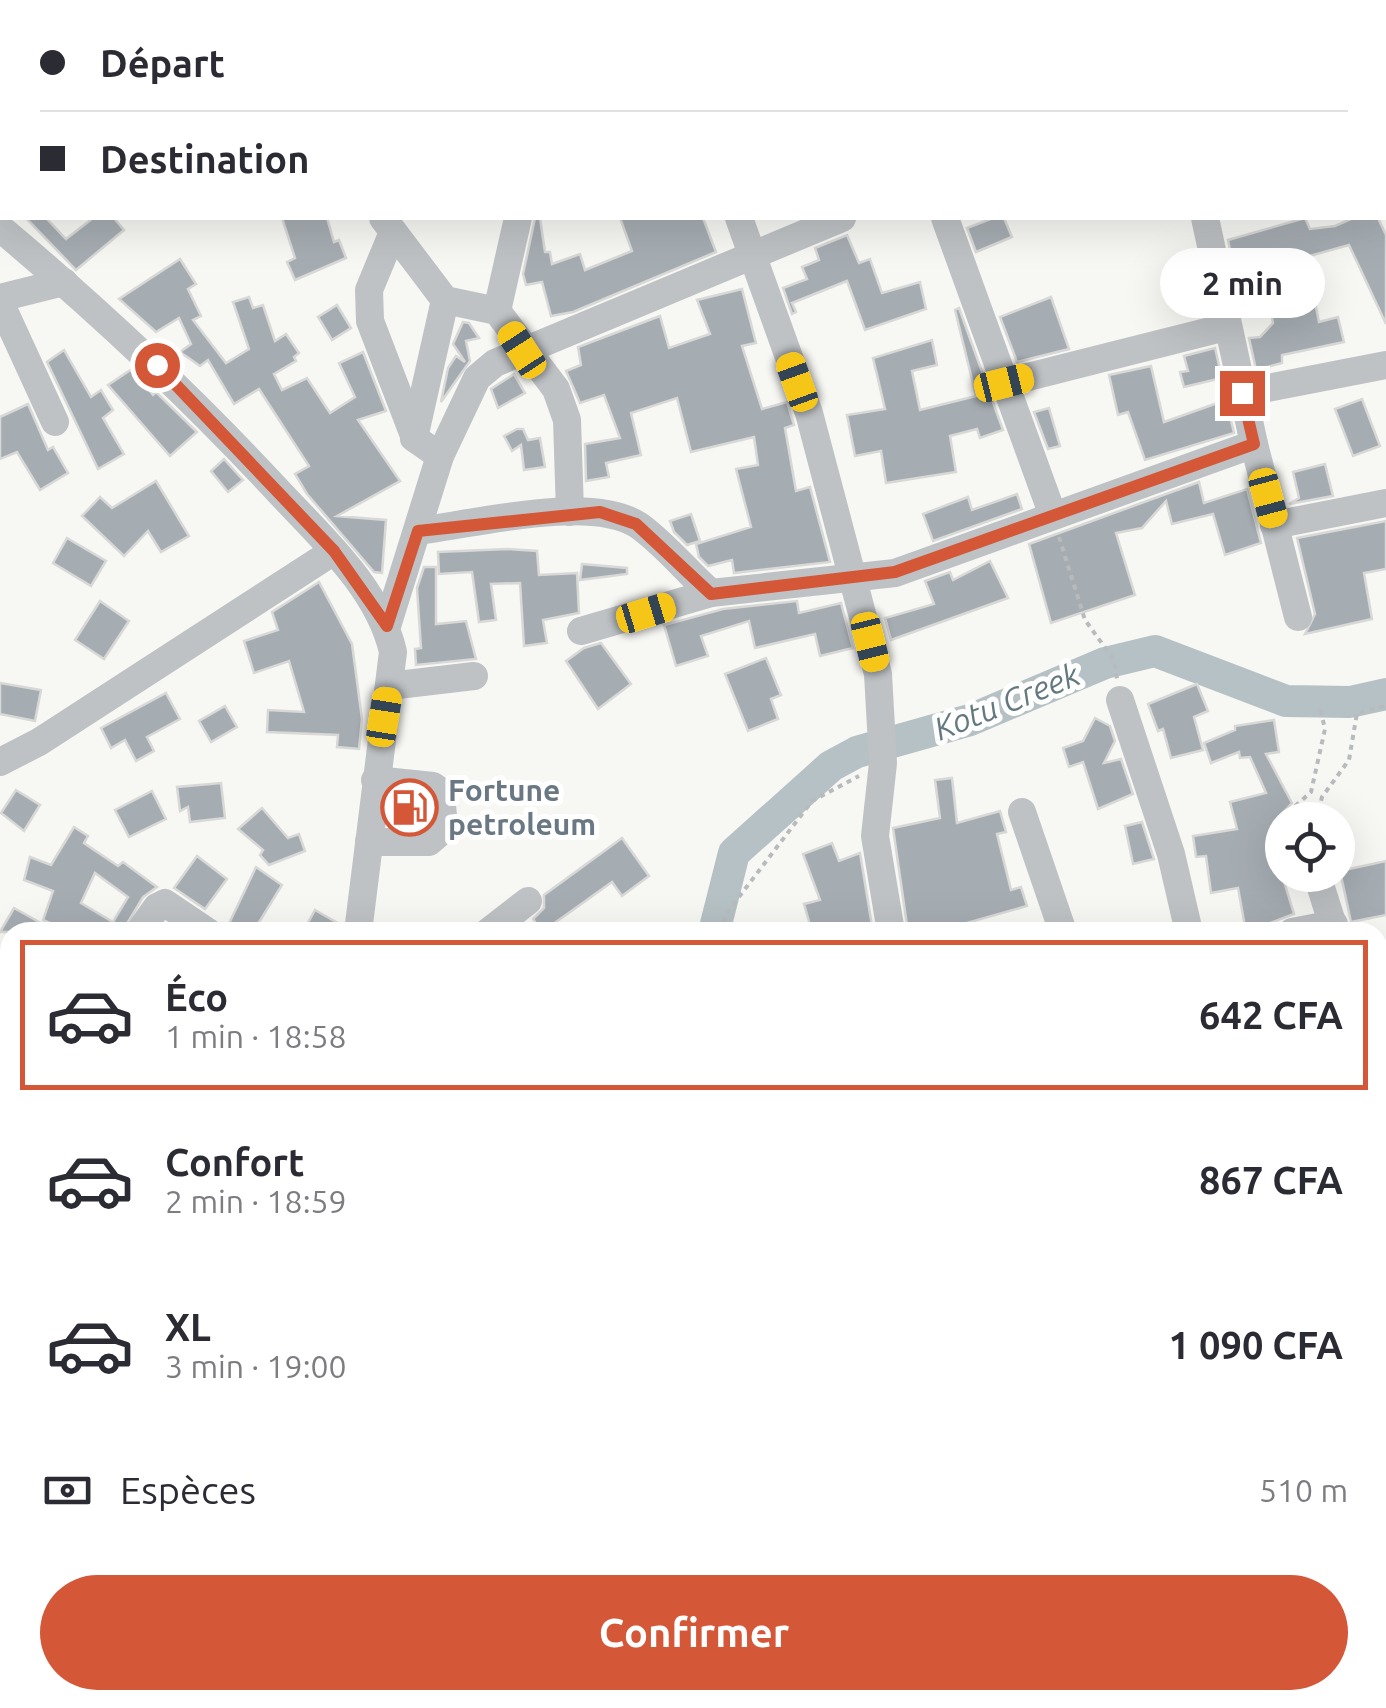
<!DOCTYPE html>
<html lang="fr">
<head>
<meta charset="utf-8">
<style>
  :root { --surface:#fff; --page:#f7f7f7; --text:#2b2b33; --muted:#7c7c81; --line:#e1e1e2; --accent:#d45737 }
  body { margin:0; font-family:Ubuntu,sans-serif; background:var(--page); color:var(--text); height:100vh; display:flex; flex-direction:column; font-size:38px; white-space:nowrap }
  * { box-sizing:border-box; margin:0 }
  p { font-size:32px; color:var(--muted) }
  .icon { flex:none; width:55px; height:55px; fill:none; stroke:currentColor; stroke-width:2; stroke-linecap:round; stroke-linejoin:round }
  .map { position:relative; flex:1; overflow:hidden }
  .sheet { position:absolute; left:0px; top:922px; width:1388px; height:788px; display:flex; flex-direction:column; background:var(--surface); border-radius:30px 30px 0 0; box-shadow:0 10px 40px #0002 }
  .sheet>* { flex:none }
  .guide { position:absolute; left:0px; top:0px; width:1388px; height:220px; box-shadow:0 10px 40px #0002; display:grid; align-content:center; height:220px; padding:0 40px; background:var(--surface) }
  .controls { position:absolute; left:1265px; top:802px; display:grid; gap:20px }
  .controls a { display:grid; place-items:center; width:90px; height:90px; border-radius:50%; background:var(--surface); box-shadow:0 10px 40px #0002; font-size:50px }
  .end { position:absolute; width:45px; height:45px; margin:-22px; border:12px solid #d45737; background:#fff; box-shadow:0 0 0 5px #fff }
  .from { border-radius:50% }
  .bubble { position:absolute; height:70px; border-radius:35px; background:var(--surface); box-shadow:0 10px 40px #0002; font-size:32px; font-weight:700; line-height:70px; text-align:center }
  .car { position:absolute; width:30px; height:60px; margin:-30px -15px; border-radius:12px; box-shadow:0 0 8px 2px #0007; background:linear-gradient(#f5c518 24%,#345 0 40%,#f5c518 0 76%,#345 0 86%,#f5c518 0) }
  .guide b { display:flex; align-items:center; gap:35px; height:95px; font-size:38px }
  .guide b+b { border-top:2px solid var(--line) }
  .guide i { width:25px; height:25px; background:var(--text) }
  ul { padding:18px 0 0; list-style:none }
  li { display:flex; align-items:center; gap:30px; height:150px; margin:0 20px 15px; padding:0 20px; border:5px solid transparent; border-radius:0px }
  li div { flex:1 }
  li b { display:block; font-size:38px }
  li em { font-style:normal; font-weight:700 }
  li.on { border-color:var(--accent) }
  li>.icon { width:90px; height:90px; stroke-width:1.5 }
  .pay { display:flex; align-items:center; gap:25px; height:110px; padding:0 40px; font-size:38px }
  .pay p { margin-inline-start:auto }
  .cta { display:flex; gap:20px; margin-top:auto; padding:20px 40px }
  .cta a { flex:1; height:115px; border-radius:60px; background:var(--accent); color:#fff; font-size:40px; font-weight:700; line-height:115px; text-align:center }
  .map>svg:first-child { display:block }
</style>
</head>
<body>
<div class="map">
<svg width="1386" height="1708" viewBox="0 0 1386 1708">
  <rect width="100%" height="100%" fill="#f7f7f4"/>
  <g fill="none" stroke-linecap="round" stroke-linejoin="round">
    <g stroke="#b5c1c4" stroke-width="32">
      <path d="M714,932L734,853L831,766L857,752L970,720L1105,663L1155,651L1286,701L1350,702L1386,694"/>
      <path d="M0,1114L10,1113"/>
    </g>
  </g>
  <g fill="#a6adb2" stroke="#d8d8d7" stroke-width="2.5" fill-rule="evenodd">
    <path d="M26,218H46L66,239L93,218H114L124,230L76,270Z"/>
    <path d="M282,218H327L334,242L339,240L346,258L295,280L287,262L295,258Z"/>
    <path d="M535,218H540L545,252H550L552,264L580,254L585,270L632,251L620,218H703L716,252L573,312L551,316L542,282L526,285L523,274Z"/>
    <path d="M993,218H1004L1012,237L976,252L967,228Z"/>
    <path d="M1305,218L1310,229L1335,226L1353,218H1378L1386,235V324L1349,245L1306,257L1319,322L1338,317L1344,342L1282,355V363L1256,370L1249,338L1260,337L1273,323L1263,274L1237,283L1228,240Z"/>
    <path d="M847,235L859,263L870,259L882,293L920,282L926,309L865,330L847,281L792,303L796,312L792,314L783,288L807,279L802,267L819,260L815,248Z"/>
    <path d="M180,259L196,284L188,289L201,316L193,320L226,363L249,349L233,302L249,297L253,308L263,305L275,341L286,334L299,353L294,357L296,361L274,374L282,390L307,378L330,413L355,397L339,363L363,352L386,411L358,420L400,481L337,516L386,520L382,573L374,572L307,494L295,474L309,466L259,389L234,404L208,360L200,366L180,352L191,344L179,318L156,332L119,299Z"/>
    <path d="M742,289L756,343L742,346L762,409L787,402L794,425L785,428L796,491L810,487L830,562L734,573L732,560L708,566L699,557L696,544L751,527L736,469L758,465L754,437L691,452L677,398L631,413L641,455L606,463L609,477L586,481L585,444L620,438L604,395L580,403L566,371L581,365L578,347L660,316L669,348L710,334L697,300Z"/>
    <path d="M1051,297L1069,349L1017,362L1000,317Z"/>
    <path d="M337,305L351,328L332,340L318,317Z"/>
    <path d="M959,308L1003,430L980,438L977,429L950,436L956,472L886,483L881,451L855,456L847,415L885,409L873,358L932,340L937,365L912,371L920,410L976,396L955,310Z"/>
    <path d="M463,322L469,323L479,338L466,341L470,361L441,402L448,368L456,356L465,362L453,344Z"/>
    <path d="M1215,348L1222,378L1184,387L1180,372L1188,371L1184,356Z"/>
    <path d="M64,350L91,397L101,390L113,410L103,418L124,454L98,469L47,362Z"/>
    <path d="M1151,366L1164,422L1226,400L1234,433L1145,460L1128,412L1118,415L1109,375Z"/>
    <path d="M132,369L153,395L156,392L197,432L170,456L108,385Z"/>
    <path d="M514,374L525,393L498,408L491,389Z"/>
    <path d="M1362,399L1380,446L1353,456L1335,409Z"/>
    <path d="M28,404L48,450L53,447L68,473L40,490L17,452L0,459V417Z"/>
    <path d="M1049,408L1060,446L1048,449L1034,412Z"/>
    <path d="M517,429H523L528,440L540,438L545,467L524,470L521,445L512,451L504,436Z"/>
    <path d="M224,459L243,480L228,492L211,471Z"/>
    <path d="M1325,464L1333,496L1289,504L1299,498L1293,472Z"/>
    <path d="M156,481L189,536L161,552L148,531L124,556L82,516L100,497L112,508Z"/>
    <path d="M1199,482L1204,503L1247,489L1261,543L1225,555L1213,514L1172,524L1166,501L1142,528L1116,533L1135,595L1051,623L1029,544Z"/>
    <path d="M1017,494L1022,509L933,541L923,514L968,497L972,510Z"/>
    <path d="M691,514L700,541L687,545L674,532L670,521Z"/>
    <path d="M1386,521V569L1364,573L1372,619L1305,634L1315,614L1297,538Z"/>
    <path d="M67,538L106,561L91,586L53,563Z"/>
    <path d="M507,549L537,551L539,575L577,573L579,613L543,620L547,643L524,646L520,583L491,584L496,620L479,622L472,572L439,574L438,552Z"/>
    <path d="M990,561L1008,598L891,640L885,618L934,604L925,581L950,572L953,580Z"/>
    <path d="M582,564L627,568V574L580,580Z"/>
    <path d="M424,567H436V624L466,621L476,659L416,665L415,649L421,648L417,588Z"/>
    <path d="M319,582L352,644L362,719L359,749L337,747L338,735L267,732L268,710L304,712L289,661L254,673L244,641L278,630L272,612Z"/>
    <path d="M100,601L129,621L104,659L75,640Z"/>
    <path d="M797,601L799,613L841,603L853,648L820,656L815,634L755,648L749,621L701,636L708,656L676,666L664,625L723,609Z"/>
    <path d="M601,643L631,684L598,709L566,661L584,648Z"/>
    <path d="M766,658L781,695L771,699L778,719L748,731L725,674Z"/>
    <path d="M0,683L41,690L35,721L0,714Z"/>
    <path d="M1197,684L1208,711L1194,717L1203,750L1171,758L1163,729L1158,731L1148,704Z"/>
    <path d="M166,693L180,719L147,737L154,751L136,761L125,740L111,748L101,728Z"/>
    <path d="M225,706L237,727L211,742L199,721Z"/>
    <path d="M1095,718L1110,726L1115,741L1104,763L1121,759L1133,794L1098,809L1083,762L1069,767L1063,748L1083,741Z"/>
    <path d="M1274,720L1279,752L1266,754L1292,803L1282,814V875L1294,914L1246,932L1238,888L1211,893L1206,856L1196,857L1193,836L1237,829L1230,802L1266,793L1250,757L1240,758L1239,752L1211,763L1204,743L1235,730V726Z"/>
    <path d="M952,778L957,823L1000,811L1006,832L997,834L1011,890L1021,887L1027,906L945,929L946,932H908L893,828L940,818L935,780Z"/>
    <path d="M221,783L225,818L190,822L188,807L180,811L177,787Z"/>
    <path d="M16,790L40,805L24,831L1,813Z"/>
    <path d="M152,791L166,819L129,837L115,810Z"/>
    <path d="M262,808L288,838L299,834L305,851L269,865L260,855L263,850L238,829Z"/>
    <path d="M1142,822L1154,859L1133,864L1125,826Z"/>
    <path d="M74,827L88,836L84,843L118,866L123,862L157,887L143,897L122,932H69L43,920L53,891L24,880L30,857L51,865ZM95,873L128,897L113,922L81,903Z"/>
    <path d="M622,838L649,876L622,896L612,882L542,932L533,919L544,908V895Z"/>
    <path d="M832,843L839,861L860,853L873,932H812L804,904L820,900L803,854Z"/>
    <path d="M197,856L227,879L205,909L174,888Z"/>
    <path d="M1386,861V915L1351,922L1340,871Z"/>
    <path d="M256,867L282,885L253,932H225Z"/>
    <path d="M14,908L57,932H0Z"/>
    <path d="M315,910L341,925V932H303Z"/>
  </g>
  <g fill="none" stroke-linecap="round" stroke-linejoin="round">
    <g stroke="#b8bbbd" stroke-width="4" stroke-dasharray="5 5" stroke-linecap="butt">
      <path d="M1059,537L1085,620L1114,660L1117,679"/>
      <path d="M1287,820L1284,816L1311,792L1325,729L1320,708"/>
      <path d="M1316,820L1322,797L1349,760L1357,713L1386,706"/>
      <path d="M721,932L726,914L812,801L859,776"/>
    </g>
    <g stroke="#bec2c5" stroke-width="28">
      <path d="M276,0V2"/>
      <path d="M865,0L866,2"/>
      <path d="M1228,0V2"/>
      <path d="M589,2V0"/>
      <path d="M999,2L1002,0"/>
      <path d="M1373,2L1375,0"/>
      <path d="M1385,114H1386"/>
      <path d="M383,218L445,300L497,311L556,389L567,420L570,512"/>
      <path d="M739,218L809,413L878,674L883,763L875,836L891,932"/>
      <path d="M945,218L1052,513"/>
      <path d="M1205,218L1254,444L1298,617"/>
      <path d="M0,228C99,311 191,397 279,492C322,538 379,589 393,652L358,932"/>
      <path d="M393,232L369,290L370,321L413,433"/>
      <path d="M0,298L64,282"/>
      <path d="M0,302L55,422"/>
      <path d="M497,311L518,218"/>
      <path d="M1004,383L1226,327"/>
      <path d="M1242,393L1386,365"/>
      <path d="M440,456L477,378L495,363L842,218"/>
      <path d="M1274,525L1386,503"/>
      <path d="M418,531C474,524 590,494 638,525C664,543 687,572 711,593"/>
      <path d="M387,626L440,456L414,438L445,300"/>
      <path d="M581,631L711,593L895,573L1254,444"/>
      <path d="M389,686L474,676"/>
      <path d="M1120,700L1171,854L1189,932"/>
      <path d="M0,762L39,742L334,551"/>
      <path d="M1022,812L1063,932"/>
      <path d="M369,842H429L444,829L441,792L433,786L375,780"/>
      <path d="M1317,875L1335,932"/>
      <path d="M139,932L157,907L165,903L208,932"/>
      <path d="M488,932L528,901"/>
      <path d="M1292,932L1334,924"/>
      <path d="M1378,1143L1386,1210"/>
      <path d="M1378,1271L1386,1270"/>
      <path d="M0,1387L10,1391"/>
      <path d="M1378,1484H1386"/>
      <path d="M0,1581H10"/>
      <path d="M1378,1673L1386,1671"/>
      <path d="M455,1700V1708"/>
      <path d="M651,1700L652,1708"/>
      <path d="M849,1700L851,1708"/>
      <path d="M1042,1700L1043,1708"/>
      <path d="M1263,1700L1264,1708"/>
      <path d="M45,1708L46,1700"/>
      <path d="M198,1708L200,1700"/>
      <path d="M1165,1708L1225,1700"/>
    </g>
  </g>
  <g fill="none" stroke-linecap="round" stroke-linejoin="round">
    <path stroke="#d45737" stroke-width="12" d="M157,365L334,551L387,626L418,531L600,512L636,524L711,594L895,572L1254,444L1242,393"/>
  </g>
  <defs>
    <symbol id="fuel-ring" viewBox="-11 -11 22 22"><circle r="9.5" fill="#fff" stroke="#d45737" stroke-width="1.5"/><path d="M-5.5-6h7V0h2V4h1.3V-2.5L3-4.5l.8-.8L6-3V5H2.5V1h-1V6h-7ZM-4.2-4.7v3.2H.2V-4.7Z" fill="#d45737"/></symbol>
  </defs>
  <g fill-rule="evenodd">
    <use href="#fuel-ring" x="378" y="776" width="63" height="63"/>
  </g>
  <g text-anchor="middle" stroke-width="10" stroke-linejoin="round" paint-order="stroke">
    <g font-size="30" font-weight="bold" fill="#697882" stroke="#fff" text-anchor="start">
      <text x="448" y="801">Fortune<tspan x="448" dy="34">petroleum</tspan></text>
    </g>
    <g font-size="32" font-style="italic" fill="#64787f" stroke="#fff">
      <text transform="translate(1007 702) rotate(-22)" y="11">Kotu Creek</text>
    </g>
  </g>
</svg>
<div class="controls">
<a><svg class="icon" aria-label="locate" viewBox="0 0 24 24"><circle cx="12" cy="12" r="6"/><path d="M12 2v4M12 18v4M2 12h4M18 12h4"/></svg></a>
</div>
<i class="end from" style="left:157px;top:365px"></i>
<i class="end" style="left:1242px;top:393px"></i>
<div class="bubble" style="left:1160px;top:248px;width:165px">2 min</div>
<i class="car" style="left:522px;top:350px;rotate:327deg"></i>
<i class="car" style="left:797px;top:382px;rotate:340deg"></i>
<i class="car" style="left:1004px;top:383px;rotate:76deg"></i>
<i class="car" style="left:1268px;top:498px;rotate:165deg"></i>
<i class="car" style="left:646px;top:613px;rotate:73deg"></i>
<i class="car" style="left:870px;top:642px;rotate:166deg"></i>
<i class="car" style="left:384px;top:717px;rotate:9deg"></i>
<div class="guide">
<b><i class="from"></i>Départ</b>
<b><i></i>Destination</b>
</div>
<section class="sheet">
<ul>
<li class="on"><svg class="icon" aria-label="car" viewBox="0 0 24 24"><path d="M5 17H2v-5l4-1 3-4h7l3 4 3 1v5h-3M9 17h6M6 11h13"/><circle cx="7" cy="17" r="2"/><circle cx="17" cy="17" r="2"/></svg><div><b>Éco</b><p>1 min · 18:58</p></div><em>642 CFA</em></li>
<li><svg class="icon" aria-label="car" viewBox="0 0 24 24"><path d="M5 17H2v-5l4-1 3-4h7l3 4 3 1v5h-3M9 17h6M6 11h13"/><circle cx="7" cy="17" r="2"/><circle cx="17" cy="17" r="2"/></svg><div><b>Confort</b><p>2 min · 18:59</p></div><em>867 CFA</em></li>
<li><svg class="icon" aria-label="car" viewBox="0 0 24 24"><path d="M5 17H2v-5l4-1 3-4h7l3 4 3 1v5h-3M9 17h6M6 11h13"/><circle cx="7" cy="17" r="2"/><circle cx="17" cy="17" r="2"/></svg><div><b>XL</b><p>3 min · 19:00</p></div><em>1 090 CFA</em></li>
</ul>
<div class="pay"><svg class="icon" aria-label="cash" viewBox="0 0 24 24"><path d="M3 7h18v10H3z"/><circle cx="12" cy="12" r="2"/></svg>Espèces<p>510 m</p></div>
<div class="cta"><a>Confirmer</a></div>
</section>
</div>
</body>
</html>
